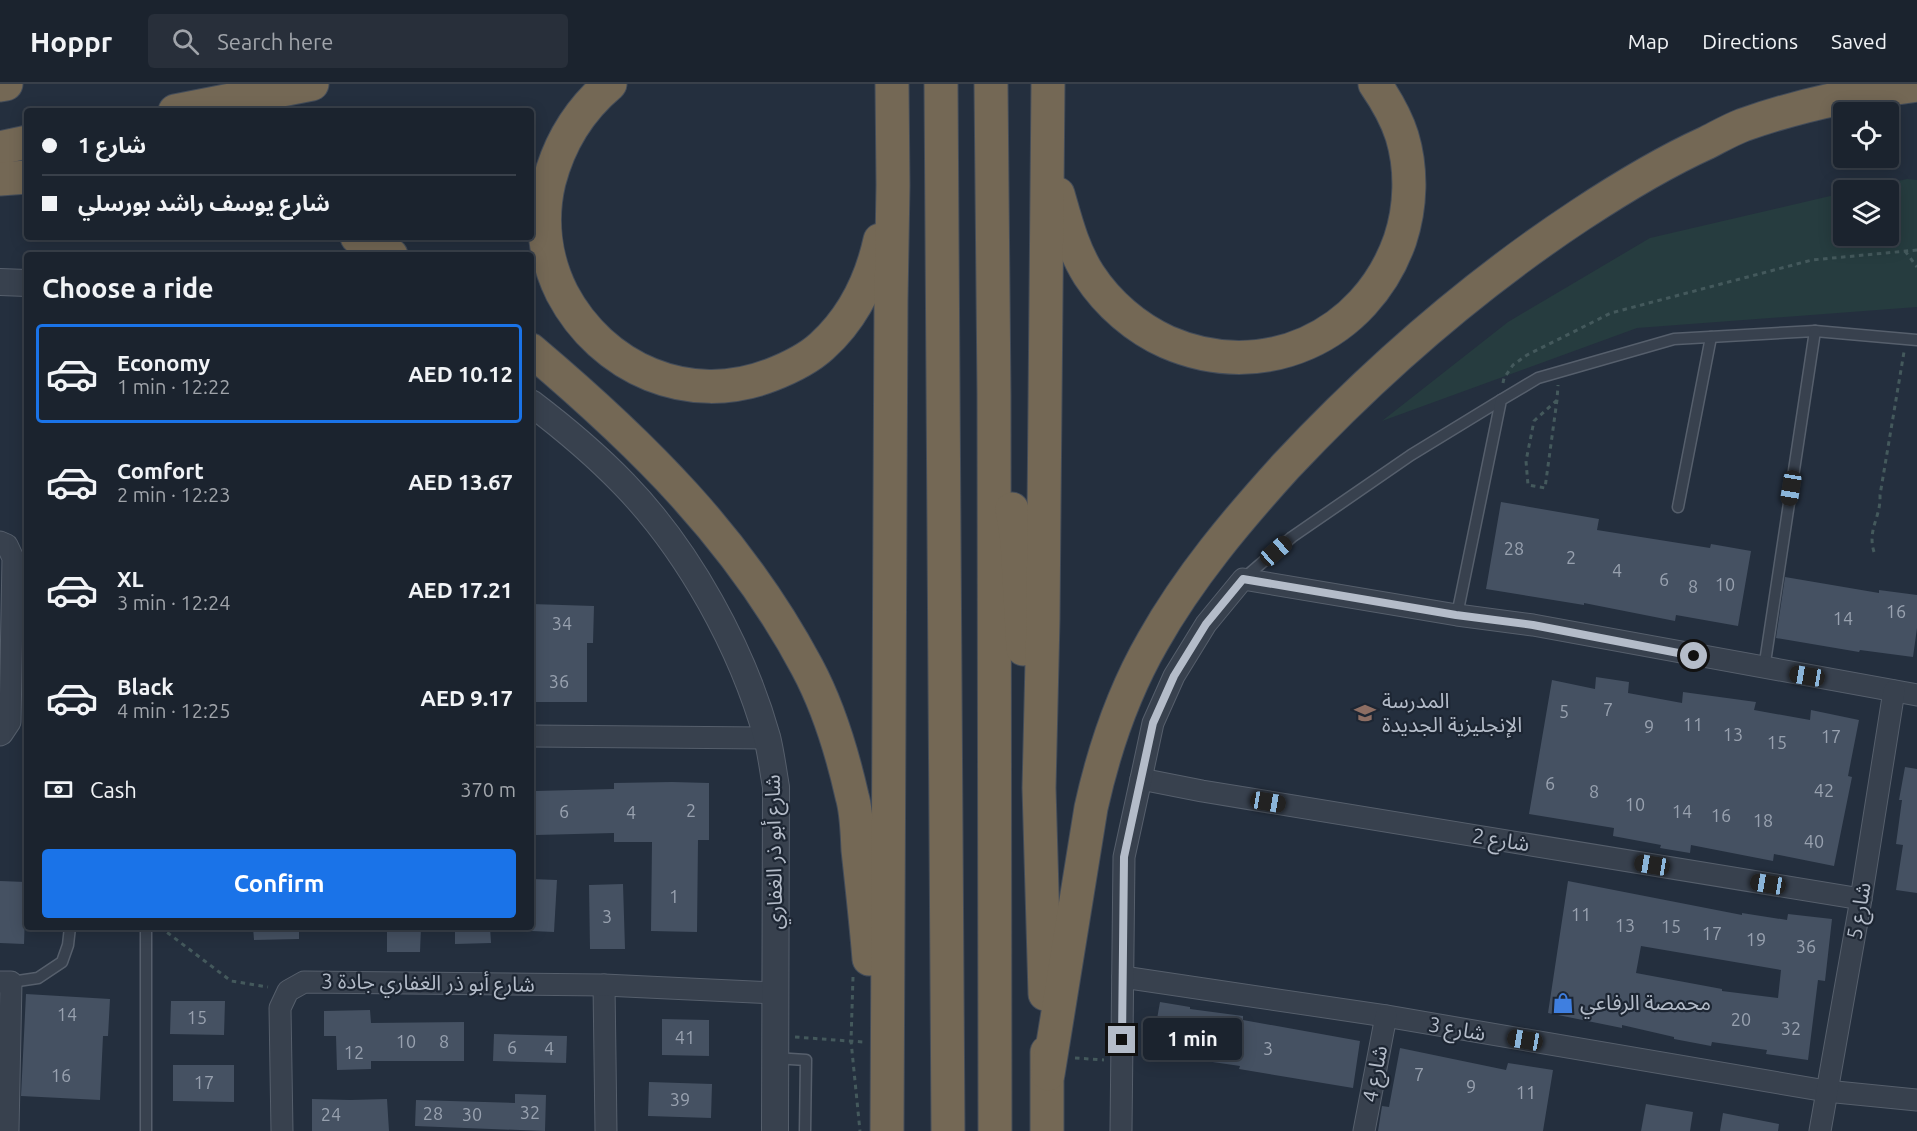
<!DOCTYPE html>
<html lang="en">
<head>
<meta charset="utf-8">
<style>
  :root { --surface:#1b232e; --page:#282f3a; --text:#f1f3f6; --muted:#a0a4aa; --line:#39404a; --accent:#1a73e8 }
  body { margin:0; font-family:Ubuntu,"Noto Sans Arabic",sans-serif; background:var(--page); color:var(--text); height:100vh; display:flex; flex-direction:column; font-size:22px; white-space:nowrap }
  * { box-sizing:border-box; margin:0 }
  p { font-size:20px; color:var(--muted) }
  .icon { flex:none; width:33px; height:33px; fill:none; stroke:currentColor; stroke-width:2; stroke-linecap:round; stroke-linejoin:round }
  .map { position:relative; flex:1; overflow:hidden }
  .drawer { position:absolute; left:24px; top:168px; width:510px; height:678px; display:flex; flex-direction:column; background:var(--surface); border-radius:6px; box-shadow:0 3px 15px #0003,0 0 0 2px var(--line) }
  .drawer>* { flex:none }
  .banner { position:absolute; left:24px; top:24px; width:510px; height:132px; border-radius:6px; box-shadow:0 3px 15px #0003,0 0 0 2px var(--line); display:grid; align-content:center; height:132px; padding:0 18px; background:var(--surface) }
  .tools { position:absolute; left:1833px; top:18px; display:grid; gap:12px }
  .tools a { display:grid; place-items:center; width:66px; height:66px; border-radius:6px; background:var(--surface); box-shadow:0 3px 15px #0003,0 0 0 2px var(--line); font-size:30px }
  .end { position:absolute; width:27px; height:27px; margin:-14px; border:8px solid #b4bcc9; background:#111; box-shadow:0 0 0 3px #111 }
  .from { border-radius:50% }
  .bubble { position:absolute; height:42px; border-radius:6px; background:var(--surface); box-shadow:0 3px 15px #0003,0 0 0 2px var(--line); font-size:20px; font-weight:700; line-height:42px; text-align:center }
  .car { position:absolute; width:18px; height:36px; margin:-18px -9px; border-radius:8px; box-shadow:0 0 4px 2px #0007; background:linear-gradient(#222 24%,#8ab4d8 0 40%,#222 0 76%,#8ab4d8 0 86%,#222 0) }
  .banner b { display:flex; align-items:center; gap:21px; height:57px; font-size:22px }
  .banner b+b { border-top:2px solid var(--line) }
  .banner i { width:15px; height:15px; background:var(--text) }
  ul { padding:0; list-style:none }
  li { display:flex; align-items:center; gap:18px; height:99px; margin:0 12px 9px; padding:0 6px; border:3px solid transparent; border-radius:6px }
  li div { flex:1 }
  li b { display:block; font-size:22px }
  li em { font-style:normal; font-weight:700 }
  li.selected { border-color:var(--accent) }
  li>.icon { width:54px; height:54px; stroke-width:1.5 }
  h2 { padding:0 18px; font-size:27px; line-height:72px }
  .pay { display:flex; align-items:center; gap:15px; height:66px; padding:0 18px; font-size:22px }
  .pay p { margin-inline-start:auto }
  .button { display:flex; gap:12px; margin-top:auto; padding:12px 18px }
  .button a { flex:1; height:69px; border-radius:6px; background:var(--accent); color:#fff; font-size:24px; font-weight:700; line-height:69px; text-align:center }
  header { display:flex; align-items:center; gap:36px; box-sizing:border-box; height:84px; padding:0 30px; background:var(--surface); border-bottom:2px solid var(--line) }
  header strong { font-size:28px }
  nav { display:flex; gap:33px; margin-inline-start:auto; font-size:21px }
  .search { width:420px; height:54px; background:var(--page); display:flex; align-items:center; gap:15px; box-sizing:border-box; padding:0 21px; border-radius:6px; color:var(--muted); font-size:22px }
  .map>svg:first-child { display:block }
</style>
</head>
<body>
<header>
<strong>Hoppr</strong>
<div class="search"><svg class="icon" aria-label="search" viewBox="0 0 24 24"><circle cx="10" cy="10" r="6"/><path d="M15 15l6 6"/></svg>Search here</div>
<nav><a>Map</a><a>Directions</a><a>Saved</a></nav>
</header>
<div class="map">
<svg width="1917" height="1047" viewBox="0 0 1917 1047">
  <rect width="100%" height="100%" fill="#242f3e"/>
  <path fill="#263c3f" d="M1907,95L1917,96V223L1637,244L1382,337L1508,238L1650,154L1843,109L1844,152H1888V106H1856Z"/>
  <g fill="#455162" fill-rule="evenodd">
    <path d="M1501,418L1599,435L1597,446L1710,464L1711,460L1751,467L1738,542L1676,531L1675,537L1584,519V521L1486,505Z"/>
    <path d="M1785,493L1879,509V506L1917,511V544L1913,573L1860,566L1859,568L1776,554Z"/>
    <path d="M531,520L594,522L593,559H587V618H531Z"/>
    <path d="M1596,593L1629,598L1628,609L1682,619L1683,608L1756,618L1754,626L1810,636L1811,626L1859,636L1848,692L1852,693L1834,782L1774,770L1773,777L1691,761L1690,769L1660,764L1661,761L1613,752L1614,744L1529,730L1552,596L1595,605Z"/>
    <path d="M1905,683L1917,685V809L1896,806L1903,761L1896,760L1902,716H1899Z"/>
    <path d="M672,698L709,699V756H698L697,848L651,847L652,758H614V749L536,751L535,707L614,705V699Z"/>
    <path d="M531,795L557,796L554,848L531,847Z"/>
    <path d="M0,797L26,798L24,860L0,859Z"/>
    <path d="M1568,797L1742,831V829L1787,836L1788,830L1832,835L1825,897L1818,896L1808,976L1766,970L1767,966L1712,958L1711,962L1674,955V953L1622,941V944L1548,929ZM1641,862L1781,886L1778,914L1722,907V905L1636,889Z"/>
    <path d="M623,800L625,865H590L589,801Z"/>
    <path d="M253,843H299V855L254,856Z"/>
    <path d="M387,843H421L420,868H387Z"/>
    <path d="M455,843H490L491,859L455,860Z"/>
    <path d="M26,910L110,915L108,952H103L100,1016L21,1012Z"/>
    <path d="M171,917H225L224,951L170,950Z"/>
    <path d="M1160,918L1190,923V925L1243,932V936L1360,957L1353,1004L1239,985L1240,982L1151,969Z"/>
    <path d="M370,926L371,939L464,938V977H371V985L337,986L336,952H324V927Z"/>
    <path d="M662,935L709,936V972L662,971Z"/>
    <path d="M494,950L567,952L566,979L493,977Z"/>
    <path d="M1400,964L1506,986L1508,979L1553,986L1543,1047H1378L1382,1022L1389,1023Z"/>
    <path d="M173,981H234V1018L173,1017Z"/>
    <path d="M649,998L712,1000L711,1034L648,1032Z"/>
    <path d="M515,1010L546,1011L545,1047L415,1042L416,1016L515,1019Z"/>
    <path d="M312,1015L350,1016L387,1015L389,1047H312Z"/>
    <path d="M1646,1020L1693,1028L1690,1047H1641Z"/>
    <path d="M1723,1029L1779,1040L1778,1047H1720Z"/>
  </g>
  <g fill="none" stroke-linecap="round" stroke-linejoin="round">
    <defs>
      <g id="service">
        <path d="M1678,423L1711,253"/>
        <path d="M1243,495L1292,453L1411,371L1501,316"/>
        <path d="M1457,531L1501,316L1538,294L1674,255L1815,247L1917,256"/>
        <path d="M1764,585L1815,247"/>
        <path d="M11,898L38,894L62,878L68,861L70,843"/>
        <path d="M775,974L806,976L805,1047"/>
        <path d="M146,1047V843"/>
      </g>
      <g id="minor">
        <path d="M0,458L7,461L13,474L10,638L2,650L0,651"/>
        <path d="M531,652L767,654"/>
        <path d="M1141,695L1202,707L1861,815"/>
        <path d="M1123,893L1386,932L1826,1007L1917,1016"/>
        <path d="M0,898H11L8,1047"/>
        <path d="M604,901L606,1047"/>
        <path d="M282,1047L280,924L288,907L304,898L604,901L776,909"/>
        <path d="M1121,1047L1124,773L1141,695L1153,639L1174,592L1206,540L1243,495L1457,531L1533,541L1917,611"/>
        <path d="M1364,1047L1386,932"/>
        <path d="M1820,1047L1861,815L1894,607"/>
      </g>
      <g id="tertiary">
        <path d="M0,198L27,199"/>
        <path d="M531,319C564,344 595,370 624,400C689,467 742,564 767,653C771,669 773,686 776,703L775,1047"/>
      </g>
      <g id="motorway">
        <path d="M610,0C579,26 559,59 549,98C540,136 545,175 562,209C602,285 689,323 771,291C789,284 808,275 822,262C854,233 871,197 880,156"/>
        <path d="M941,0L948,1047"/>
        <path d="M991,0L994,310L995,1047"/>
        <path d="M0,1L6,0"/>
        <path d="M175,27L312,0"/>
        <path d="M0,64L27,58"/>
        <path d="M0,95L27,93"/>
        <path d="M1058,110C1066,138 1073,166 1089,191C1108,220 1136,244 1167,258C1263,300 1366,253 1400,156C1411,123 1412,85 1402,52C1396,33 1386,16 1375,0"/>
        <path d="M357,153L391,171"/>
        <path d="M531,266C641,359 739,455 807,583C828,622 842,668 852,712C857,729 857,748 858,766C862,802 866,838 869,875"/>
        <path d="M1012,425L1017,457L1023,565"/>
        <path d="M1045,910L1039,704L1043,535L1048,0"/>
        <path d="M1047,968V1047"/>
        <path d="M1048,990L1091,724C1104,665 1123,609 1153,557C1189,493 1237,436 1286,382C1376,286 1471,203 1580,131C1621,104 1662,79 1706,59C1718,53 1730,46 1743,41C1799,21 1857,9 1917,1"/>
        <path d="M887,1047L891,217L893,101L892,0"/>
      </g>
    </defs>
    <use href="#service" stroke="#565f6c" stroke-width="13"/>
    <use href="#minor" stroke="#565f6c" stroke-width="23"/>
    <use href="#tertiary" stroke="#565f6c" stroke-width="28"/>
    <use href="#motorway" stroke="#434c59" stroke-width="35"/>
    <g stroke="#44595c" stroke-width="3" stroke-dasharray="4.5 4.5" stroke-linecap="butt">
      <path d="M1905,167L1917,183"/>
      <path d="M1503,299L1504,294L1513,281L1527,271L1611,229L1812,176L1917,166"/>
      <path d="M1557,316L1534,337L1526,377L1528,401L1545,404L1557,316L1558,301"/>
      <path d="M1874,468C1867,445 1881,434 1880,411L1904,268"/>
      <path d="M160,843L231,897L268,903"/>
      <path d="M853,893L851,957L860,1047"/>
      <path d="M795,953L863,958"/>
      <path d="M1075,974L1104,976"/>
    </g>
    <use href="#service" stroke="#38414e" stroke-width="10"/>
    <use href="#minor" stroke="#38414e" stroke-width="21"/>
    <use href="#tertiary" stroke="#38414e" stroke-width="26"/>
    <use href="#motorway" stroke="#746855" stroke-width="33"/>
  </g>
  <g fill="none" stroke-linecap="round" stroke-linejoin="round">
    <path stroke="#b4bcc9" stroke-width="8" d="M1122,956L1124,773L1153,639L1174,592L1206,540L1243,495L1456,531L1533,541L1694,572"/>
  </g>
  <defs>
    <symbol id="school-bare" viewBox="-9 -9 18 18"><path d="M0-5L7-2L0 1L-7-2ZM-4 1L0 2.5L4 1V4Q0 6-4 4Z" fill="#8d6e63" stroke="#1d2633" stroke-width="2.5" paint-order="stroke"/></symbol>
    <symbol id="shop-bare" viewBox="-9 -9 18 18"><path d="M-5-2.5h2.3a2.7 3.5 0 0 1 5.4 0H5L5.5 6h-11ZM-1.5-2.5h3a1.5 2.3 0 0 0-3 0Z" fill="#3f7fe0" stroke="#1d2633" stroke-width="2.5" paint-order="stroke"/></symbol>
  </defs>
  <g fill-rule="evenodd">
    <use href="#school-bare" x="1350" y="614" width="30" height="30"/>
    <use href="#shop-bare" x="1548" y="904" width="30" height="30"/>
  </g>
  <g text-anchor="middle" stroke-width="4.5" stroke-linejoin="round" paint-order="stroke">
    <g font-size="18" fill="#98a1af">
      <text x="1514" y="471">28</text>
      <text x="1571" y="480">2</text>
      <text x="1617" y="493">4</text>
      <text x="1664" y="502">6</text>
      <text x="1725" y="507">10</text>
      <text x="1693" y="509">8</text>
      <text x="1896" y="534">16</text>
      <text x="1843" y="541">14</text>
      <text x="562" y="546">34</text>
      <text x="559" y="604">36</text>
      <text x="1608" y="632">7</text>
      <text x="1564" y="634">5</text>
      <text x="1693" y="647">11</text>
      <text x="1649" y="649">9</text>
      <text x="1733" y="657">13</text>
      <text x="1831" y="659">17</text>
      <text x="1777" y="665">15</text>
      <text x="1550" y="706">6</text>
      <text x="1824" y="713">42</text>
      <text x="1594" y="714">8</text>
      <text x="1635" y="727">10</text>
      <text x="691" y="733">2</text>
      <text x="564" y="734">6</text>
      <text x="1682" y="734">14</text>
      <text x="631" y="735">4</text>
      <text x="1721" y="738">16</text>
      <text x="1763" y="743">18</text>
      <text x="1814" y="764">40</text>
      <text x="674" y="819">1</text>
      <text x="1581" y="837">11</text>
      <text x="607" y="839">3</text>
      <text x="1625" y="848">13</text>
      <text x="1671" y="849">15</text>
      <text x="1712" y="856">17</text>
      <text x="1756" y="862">19</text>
      <text x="1806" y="869">36</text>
      <text x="67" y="937">14</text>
      <text x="197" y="940">15</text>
      <text x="1741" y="942">20</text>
      <text x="1791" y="951">32</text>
      <text x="685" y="960">41</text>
      <text x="406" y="964">10</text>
      <text x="444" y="964">8</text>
      <text x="512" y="970">6</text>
      <text x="549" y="971">4</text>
      <text x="1268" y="971">3</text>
      <text x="354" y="975">12</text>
      <text x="1419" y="997">7</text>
      <text x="61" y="998">16</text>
      <text x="204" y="1005">17</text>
      <text x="1471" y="1009">9</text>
      <text x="1526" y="1015">11</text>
      <text x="680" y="1022">39</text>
      <text x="530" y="1035">32</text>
      <text x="433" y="1036">28</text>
      <text x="331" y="1037">24</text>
      <text x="472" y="1037">30</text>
    </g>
    <g font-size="21" fill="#b4bcc9" stroke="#1d2633" text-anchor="start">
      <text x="1382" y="624">المدرسة<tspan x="1382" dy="24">الإنجليزية الجديدة</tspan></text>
      <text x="1580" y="926">محمصة الرفاعي</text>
    </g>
    <g font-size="21" fill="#b4bcc9" stroke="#1d2633">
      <text transform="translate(1501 756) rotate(9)" y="7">شارع 2</text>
      <text transform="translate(774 768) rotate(-91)" y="7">شارع أبو ذر الغفاري</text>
      <text transform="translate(1859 827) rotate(-80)" y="7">شارع 5</text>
      <text transform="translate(428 899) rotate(1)" y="7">شارع أبو ذر الغفاري جادة 3</text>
      <text transform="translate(1457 945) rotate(10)" y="7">شارع 3</text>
      <text transform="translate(1375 990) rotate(-79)" y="7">شارع 4</text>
    </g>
  </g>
</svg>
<div class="tools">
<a><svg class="icon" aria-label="locate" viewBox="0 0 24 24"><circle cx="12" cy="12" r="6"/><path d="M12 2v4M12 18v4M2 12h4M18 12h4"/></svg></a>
<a><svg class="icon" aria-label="layers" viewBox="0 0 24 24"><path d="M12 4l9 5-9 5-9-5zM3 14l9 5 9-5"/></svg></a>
</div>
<i class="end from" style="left:1694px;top:572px"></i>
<i class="end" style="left:1122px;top:956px"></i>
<div class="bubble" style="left:1143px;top:934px;width:99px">1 min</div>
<i class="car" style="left:1791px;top:404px;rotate:189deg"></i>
<i class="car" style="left:1276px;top:467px;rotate:49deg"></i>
<i class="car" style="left:1807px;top:592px;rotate:279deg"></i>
<i class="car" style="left:1268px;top:718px;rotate:99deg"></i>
<i class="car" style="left:1652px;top:781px;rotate:279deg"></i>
<i class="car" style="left:1768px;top:800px;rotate:279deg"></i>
<i class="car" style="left:1525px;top:956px;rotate:280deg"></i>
<div class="banner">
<b><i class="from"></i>شارع 1</b>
<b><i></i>شارع يوسف راشد بورسلي</b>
</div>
<section class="drawer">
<h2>Choose a ride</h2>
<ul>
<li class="selected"><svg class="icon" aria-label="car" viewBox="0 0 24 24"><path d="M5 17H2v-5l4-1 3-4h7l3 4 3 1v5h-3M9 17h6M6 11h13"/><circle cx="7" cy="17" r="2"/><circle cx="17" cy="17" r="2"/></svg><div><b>Economy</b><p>1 min · 12:22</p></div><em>AED 10.12</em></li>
<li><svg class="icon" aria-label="car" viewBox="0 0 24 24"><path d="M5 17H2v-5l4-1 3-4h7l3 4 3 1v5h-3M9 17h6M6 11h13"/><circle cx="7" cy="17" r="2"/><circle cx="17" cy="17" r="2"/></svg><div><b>Comfort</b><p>2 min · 12:23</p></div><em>AED 13.67</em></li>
<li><svg class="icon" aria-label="car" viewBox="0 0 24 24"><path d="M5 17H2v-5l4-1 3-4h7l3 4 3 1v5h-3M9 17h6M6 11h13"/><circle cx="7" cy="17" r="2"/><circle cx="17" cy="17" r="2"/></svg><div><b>XL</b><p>3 min · 12:24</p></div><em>AED 17.21</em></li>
<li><svg class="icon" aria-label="car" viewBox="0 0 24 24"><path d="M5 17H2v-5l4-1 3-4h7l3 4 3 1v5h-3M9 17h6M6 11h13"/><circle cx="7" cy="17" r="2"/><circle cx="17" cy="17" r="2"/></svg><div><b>Black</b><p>4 min · 12:25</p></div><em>AED 9.17</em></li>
</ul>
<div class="pay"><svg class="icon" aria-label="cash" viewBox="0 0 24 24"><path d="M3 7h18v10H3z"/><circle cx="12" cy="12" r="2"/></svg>Cash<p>370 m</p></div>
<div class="button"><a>Confirm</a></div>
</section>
</div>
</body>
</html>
